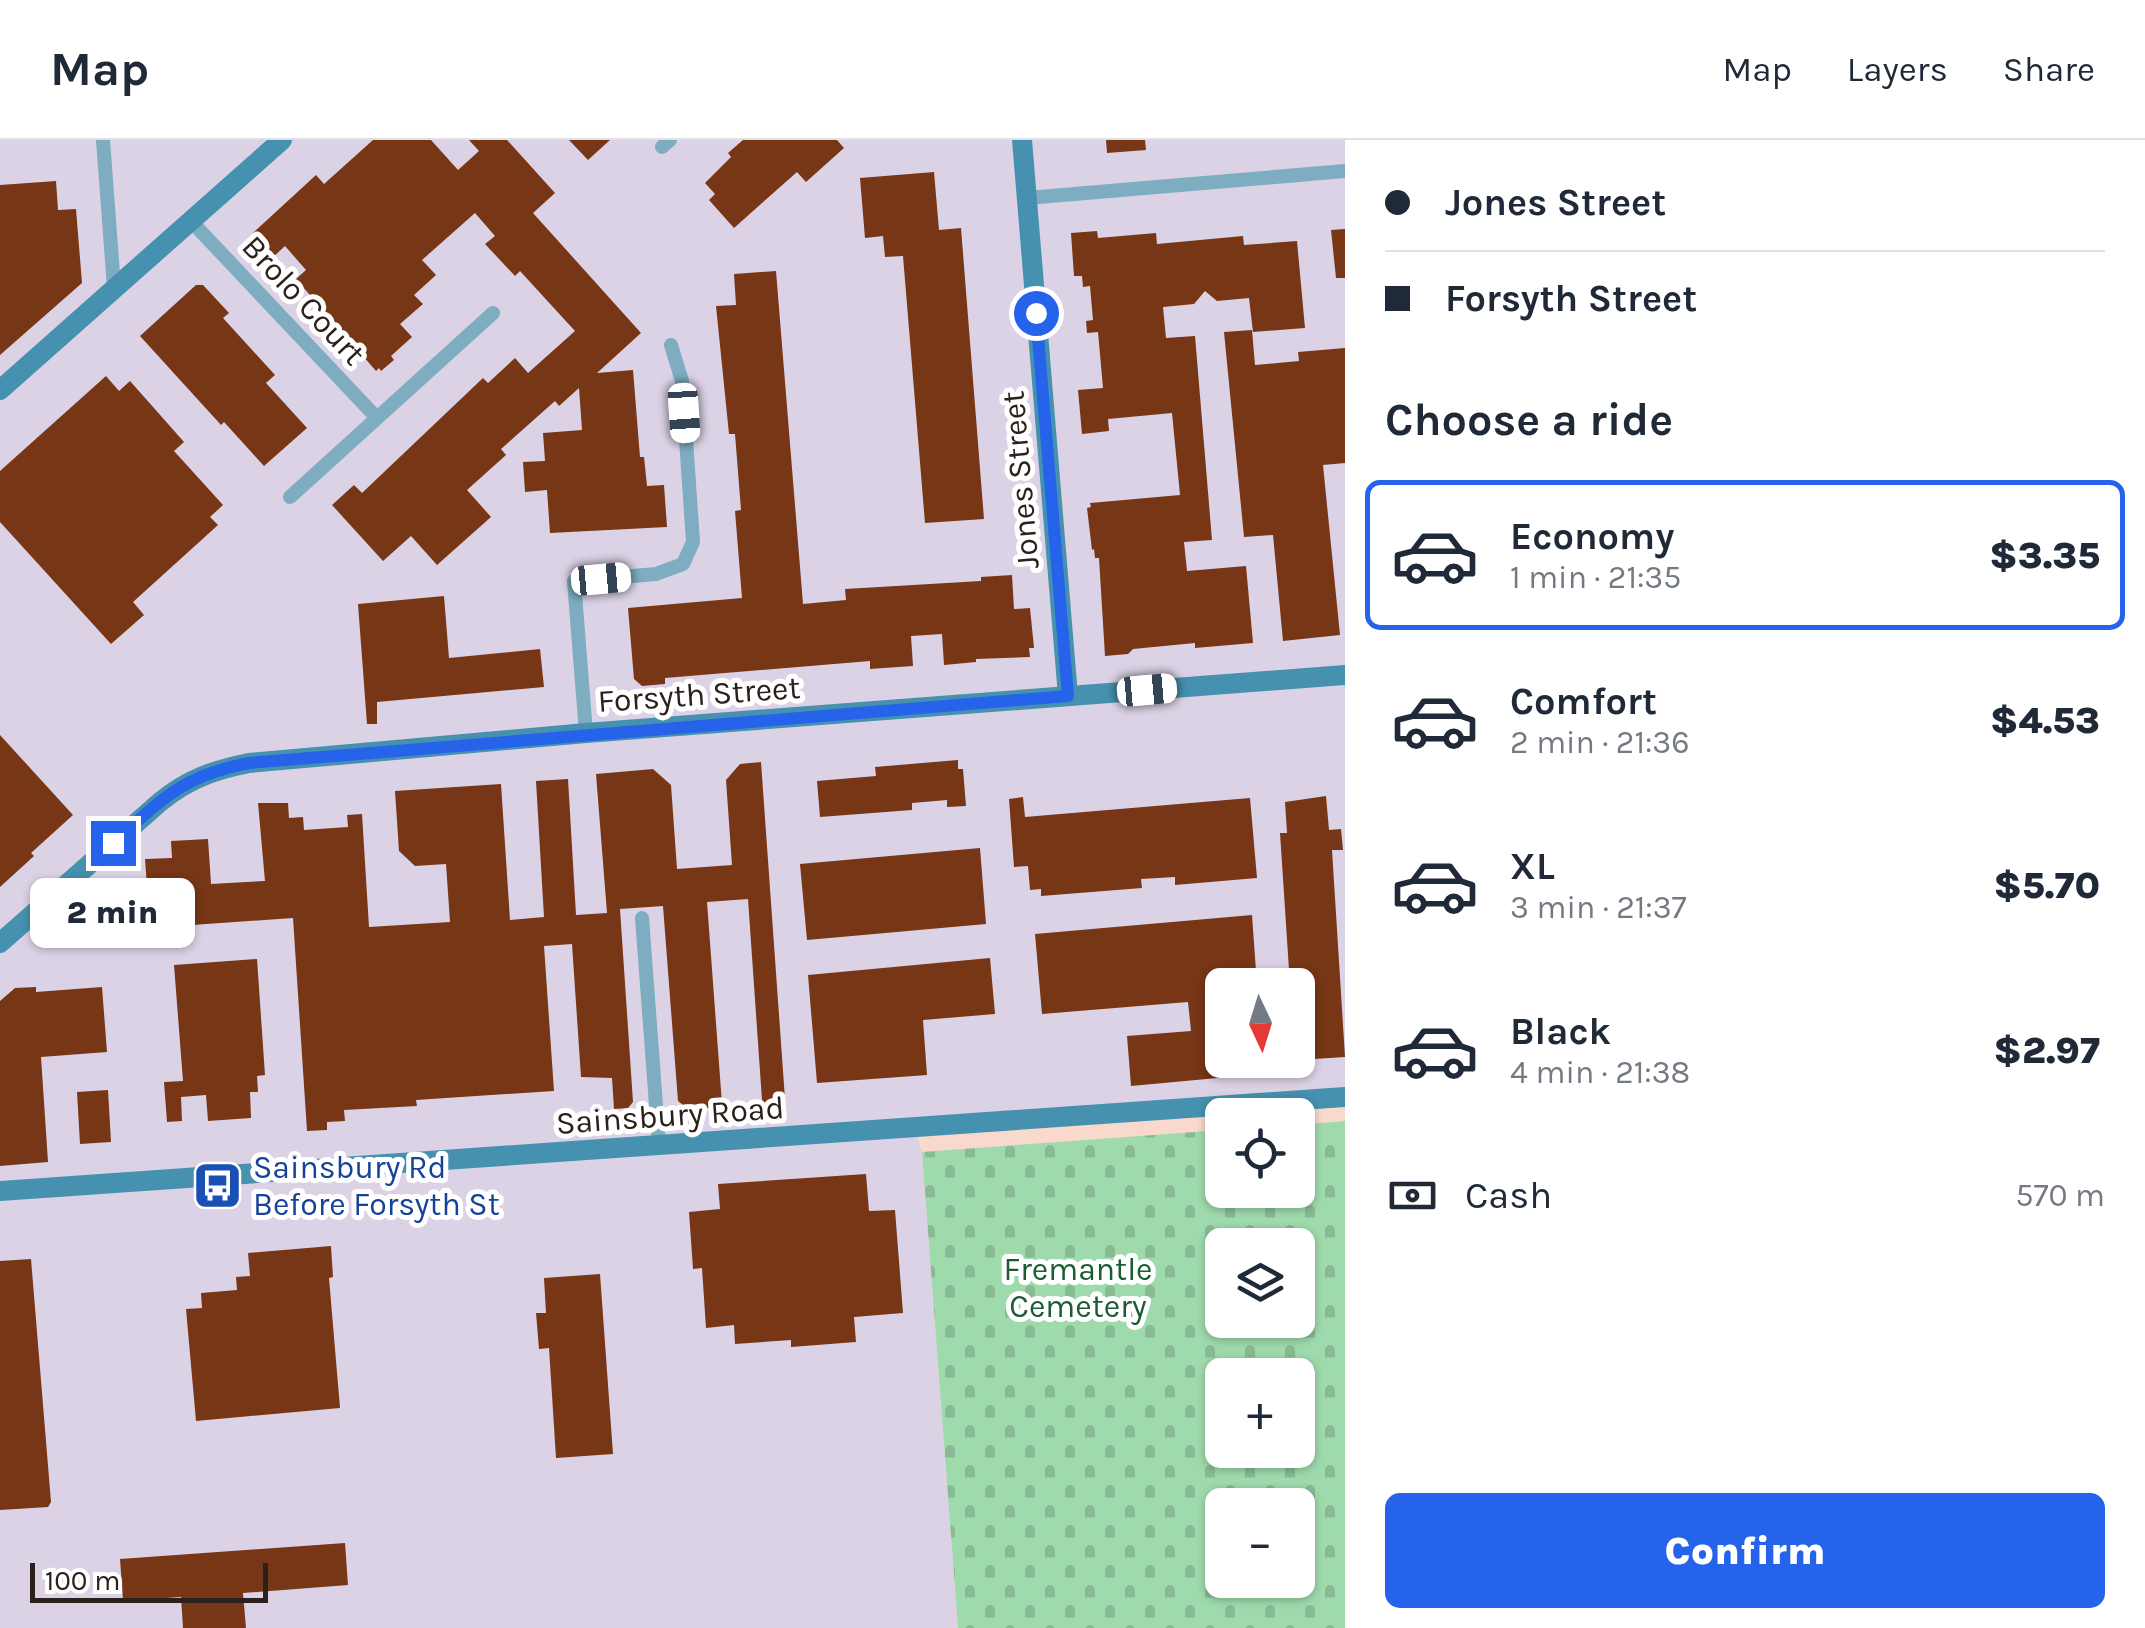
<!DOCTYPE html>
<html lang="en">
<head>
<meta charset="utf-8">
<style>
  :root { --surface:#fff; --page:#f2f2f3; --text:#1f2937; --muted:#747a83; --line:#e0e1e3; --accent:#2563eb }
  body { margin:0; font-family:Karla,sans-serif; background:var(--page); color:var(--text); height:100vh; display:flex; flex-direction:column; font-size:38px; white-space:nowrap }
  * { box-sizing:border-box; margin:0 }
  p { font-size:32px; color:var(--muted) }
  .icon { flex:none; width:55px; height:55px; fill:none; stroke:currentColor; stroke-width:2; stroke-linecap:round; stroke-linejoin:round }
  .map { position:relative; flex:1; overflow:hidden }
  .drawer { display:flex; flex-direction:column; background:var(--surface); width:800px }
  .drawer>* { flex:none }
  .banner { display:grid; align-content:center; height:220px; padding:0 40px; background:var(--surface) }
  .needle { width:65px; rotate:176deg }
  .tools { position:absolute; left:1205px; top:828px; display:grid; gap:20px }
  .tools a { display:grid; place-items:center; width:110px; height:110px; border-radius:15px; background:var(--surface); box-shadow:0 2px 8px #0004; font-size:50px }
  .scale { position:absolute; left:30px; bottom:25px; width:238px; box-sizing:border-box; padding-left:10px; border:5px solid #2b201b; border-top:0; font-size:28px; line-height:35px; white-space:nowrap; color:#2b201b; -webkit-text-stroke:8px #fff; paint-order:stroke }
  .end { position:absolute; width:45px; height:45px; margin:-22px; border:12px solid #2563eb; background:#fff; box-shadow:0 0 0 5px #fff }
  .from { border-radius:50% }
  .bubble { position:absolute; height:70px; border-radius:15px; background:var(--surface); box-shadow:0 2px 8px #0004; font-size:32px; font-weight:800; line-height:70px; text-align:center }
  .car { position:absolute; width:30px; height:60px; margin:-30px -15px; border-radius:12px; box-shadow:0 0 8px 2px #0007; background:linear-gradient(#fff 24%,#345 0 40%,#fff 0 76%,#345 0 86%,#fff 0) }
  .banner b { display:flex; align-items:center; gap:35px; height:95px; font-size:38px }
  .banner b+b { border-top:2px solid var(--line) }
  .banner i { width:25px; height:25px; background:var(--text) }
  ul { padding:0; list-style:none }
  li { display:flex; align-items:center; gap:30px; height:150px; margin:0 20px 15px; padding:0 20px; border:5px solid transparent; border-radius:15px }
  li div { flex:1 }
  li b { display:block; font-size:38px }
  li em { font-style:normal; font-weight:800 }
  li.current { border-color:var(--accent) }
  li>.icon { width:90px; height:90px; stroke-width:1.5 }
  h2 { padding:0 40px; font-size:45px; line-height:120px }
  .pay { display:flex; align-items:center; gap:25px; height:110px; padding:0 40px; font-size:38px }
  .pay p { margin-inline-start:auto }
  .button { display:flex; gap:20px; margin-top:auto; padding:20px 40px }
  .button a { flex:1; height:115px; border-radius:15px; background:var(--accent); color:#fff; font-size:40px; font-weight:800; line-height:115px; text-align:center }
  header { display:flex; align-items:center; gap:60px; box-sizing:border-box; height:140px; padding:0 50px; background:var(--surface); border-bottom:2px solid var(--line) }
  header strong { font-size:48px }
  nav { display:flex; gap:55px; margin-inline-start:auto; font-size:35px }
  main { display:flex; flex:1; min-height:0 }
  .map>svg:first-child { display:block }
</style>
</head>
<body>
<header>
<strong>Map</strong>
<nav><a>Map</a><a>Layers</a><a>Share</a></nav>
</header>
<main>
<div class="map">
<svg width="1345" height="1488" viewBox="0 0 1345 1488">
  <defs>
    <pattern id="cemetery-stones" width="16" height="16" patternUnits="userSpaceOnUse" patternTransform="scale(2.5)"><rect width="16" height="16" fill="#9edaac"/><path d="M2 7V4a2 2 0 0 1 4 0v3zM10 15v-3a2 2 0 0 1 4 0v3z" fill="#88bb93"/></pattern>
  </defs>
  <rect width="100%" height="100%" fill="#f8d9cc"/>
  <path fill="#dcd2e6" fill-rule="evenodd" d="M0,0H1345V948L912,980L922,1012L958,1488H0ZM1222,845H1298V920H1222Z"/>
  <path fill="url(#cemetery-stones)" fill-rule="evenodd" d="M1345,981V1488H958L922,1012L1222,990V1050H1298V985ZM1222,1105H1298V1180H1222ZM1222,1235H1298V1310H1222ZM1222,1365H1298V1440H1222Z"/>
  <g fill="#773615">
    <path d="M373,0H431L458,30L479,11L469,0H507L555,53L533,73L641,193L597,233L633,230L640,317H644L647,346L664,345L667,387L550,393L547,350L525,352L523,322L545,321L543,293L582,290L579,248L559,266L555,261L501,309L506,315L467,350L491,377L437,425L411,396L383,421L332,365L354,345L362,353L483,238L488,243L515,218L528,233L575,191L520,131L515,136L485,104L495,96L475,73L422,120L436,135L414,155L423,164L400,184L412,197L391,216L394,220L381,231L379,228L376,231L296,139L306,130L285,106L270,120L253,101V93L316,35L324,44Z"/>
    <path d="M569,0H610L588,20Z"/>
    <path d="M743,0H837L844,8L806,42L797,32L734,88L709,60L715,54L705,43L731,17L728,13Z"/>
    <path d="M1106,0H1145L1146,10L1107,13Z"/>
    <path d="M934,32L939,90L961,88L984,379L925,383L903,116L885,117L883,96L865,98L860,38Z"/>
    <path d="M56,41L58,70L76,69L82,143L0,215V45Z"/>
    <path d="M1345,89V138H1336L1331,90Z"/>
    <path d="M1097,91L1098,98L1156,93L1157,104L1243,96L1244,105L1297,101L1305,188L1253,192L1249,158L1217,161L1205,151L1194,164L1163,167L1166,198L1195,196L1212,400L1184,402L1187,431L1246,426L1253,503L1195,508V503L1133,509L1128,514L1105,516L1099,418H1095L1094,409L1092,410L1087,368L1091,367L1090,363L1180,355L1172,273L1108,279L1109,291L1082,294L1078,250L1103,248L1098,192L1087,193L1086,181L1093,180L1090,146L1083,147L1082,136H1074L1071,93Z"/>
    <path d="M776,131L803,464L846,460L845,449L981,441V437L1012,435L1014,469L1030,468L1034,508H1029L1030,517L976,519V522L944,525L942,494L911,496L913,526L870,529V521L665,538V544L642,546L634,539L628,468L742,458L735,371L741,370L735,294H729L716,166L736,165L734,134Z"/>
    <path d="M196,145H203L229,173L223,178L275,235L266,243L307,288L264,326L224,282L221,285L140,196Z"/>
    <path d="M1252,190L1255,225L1299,221L1298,212L1345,208V323L1323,325L1340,495L1283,501L1273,395L1244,397L1224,192Z"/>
    <path d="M106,236L119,251L130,241L184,302L174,311L223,365L210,377L218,385L133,462L144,475L111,504L0,382V331Z"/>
    <path d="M444,456L449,518L540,509L544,547L377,562V584H367L358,464Z"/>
    <path d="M0,595L73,675L31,713L34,716L0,747Z"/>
    <path d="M958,620V629H963L966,666L947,667V660L912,663V670L820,677L817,641L876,636L875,627Z"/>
    <path d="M761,622L785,959H780V964L767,965L762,960L748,759L707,762L722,964L718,968H705V964L683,965L678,961L663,766L620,769L633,962L628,968L614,969L612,938L581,937L572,804L544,806L554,951L416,960L417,966L344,970L345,981L327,982V990L307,991L293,778L150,788L145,719L172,718L171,701L208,699L211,744L265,741L258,663H288L289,678L303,677L304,690L348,687L347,675L362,674L369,787L450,782L446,724L415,726L399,711L395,651L501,644L510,780L544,777L536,641L568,639L576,775L607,773L596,634L653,629L671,645L677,729L732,725L726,640L740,624Z"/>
    <path d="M1326,656L1329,690L1341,689L1343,710H1332L1345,917L1298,920V845H1290L1280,693H1287L1285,662Z"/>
    <path d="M1023,657L1025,677L1250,658L1257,738L1175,745V737L1141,739L1142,748L1041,756V749L1030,750L1028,726L1014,727L1009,659Z"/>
    <path d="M980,708L986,784L807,800L800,724Z"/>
    <path d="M1252,775L1257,845H1222V920H1248L1250,935L1131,946L1127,896L1191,891L1188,862L1042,874L1035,794Z"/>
    <path d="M990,818L995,874L923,880L927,935L817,943L808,835Z"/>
    <path d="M257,819L265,935L257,936L258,952H250L251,978L208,981L206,955L181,957L182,981L167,982L164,942L183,941L174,825Z"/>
    <path d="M36,847V852L102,847L107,912L41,917L48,1022L0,1026V861L15,848Z"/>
    <path d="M108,950L111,1002L80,1004L77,952Z"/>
    <path d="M866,1034L869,1071L895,1070L903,1173L854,1177L856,1202L791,1207V1200L735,1204L734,1185L706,1188L702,1128L693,1129L689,1072L720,1069L718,1044Z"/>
    <path d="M331,1106L333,1137L329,1138L340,1268L196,1281L186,1169L202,1168L201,1153L237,1150L236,1137L250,1136L248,1113Z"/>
    <path d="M31,1119L51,1362L48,1367L0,1370V1121Z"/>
    <path d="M600,1134L613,1314L556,1318L549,1208L539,1209L536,1173H546L544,1138Z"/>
    <path d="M345,1403L348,1445L243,1453L246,1488H183L181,1457L123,1461L120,1419Z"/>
  </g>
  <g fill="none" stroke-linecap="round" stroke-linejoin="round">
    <g stroke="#7eacc0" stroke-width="14">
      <path d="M103,0L114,147"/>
      <path d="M662,7L670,0"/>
      <path d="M1027,58L1345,31"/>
      <path d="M191,81L376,277"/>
      <path d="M290,357L493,173"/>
      <path d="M586,593L574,441L656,434L683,424L693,402L682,241L671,205"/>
      <path d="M642,778L659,1005"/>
    </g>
    <g stroke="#4691af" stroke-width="20">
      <path d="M1022,0L1068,556"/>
      <path d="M0,250L282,0"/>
      <path d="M0,803L160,662C188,639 214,630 249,623L586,593L1345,535"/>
      <path d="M0,1051L1345,957"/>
    </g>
  </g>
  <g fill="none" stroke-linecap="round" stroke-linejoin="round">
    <path stroke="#2563eb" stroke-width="12" d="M113,703C163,659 181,636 249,623L1068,556L1036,173"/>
  </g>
  <defs>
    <symbol id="bus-square" viewBox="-11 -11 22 22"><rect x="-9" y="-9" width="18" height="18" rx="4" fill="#1a4fb4" stroke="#fff"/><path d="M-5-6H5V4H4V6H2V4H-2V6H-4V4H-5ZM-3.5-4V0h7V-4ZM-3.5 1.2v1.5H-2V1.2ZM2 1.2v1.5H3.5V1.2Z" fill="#fff"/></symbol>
  </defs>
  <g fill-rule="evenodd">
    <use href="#bus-square" x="190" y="1018" width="55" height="55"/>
  </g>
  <g text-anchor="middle" stroke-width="10" stroke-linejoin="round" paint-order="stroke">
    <g font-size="32" fill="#2b201b" stroke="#fff">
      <text transform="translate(304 160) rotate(47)" y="11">Brolo Court</text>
      <text transform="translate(1020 340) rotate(-95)" y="11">Jones Street</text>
      <text transform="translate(699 554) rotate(-4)" y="11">Forsyth Street</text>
      <text transform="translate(670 975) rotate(-4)" y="11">Sainsbury Road</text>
    </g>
    <g font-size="32" fill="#164399" stroke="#fff" text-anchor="start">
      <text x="253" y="1038">Sainsbury Rd<tspan x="253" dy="37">Before Forsyth St</tspan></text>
    </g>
    <g font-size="32" fill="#1b5c32" stroke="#fff">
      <text x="1078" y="1140">Fremantle<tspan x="1078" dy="37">Cemetery</tspan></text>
    </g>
  </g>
</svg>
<div class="tools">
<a><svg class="needle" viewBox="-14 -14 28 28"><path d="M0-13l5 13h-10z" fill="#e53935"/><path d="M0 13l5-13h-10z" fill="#747a83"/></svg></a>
<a><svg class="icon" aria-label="locate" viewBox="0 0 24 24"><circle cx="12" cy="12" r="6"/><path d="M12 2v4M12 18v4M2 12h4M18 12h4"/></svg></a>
<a><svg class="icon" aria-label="layers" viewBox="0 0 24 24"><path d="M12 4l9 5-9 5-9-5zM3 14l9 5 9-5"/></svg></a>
<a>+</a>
<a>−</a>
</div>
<div class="scale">100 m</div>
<i class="end from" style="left:1036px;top:173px"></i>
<i class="end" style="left:113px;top:703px"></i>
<div class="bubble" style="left:30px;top:738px;width:165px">2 min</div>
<i class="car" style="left:684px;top:273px;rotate:176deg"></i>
<i class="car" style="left:601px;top:439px;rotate:85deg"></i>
<i class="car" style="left:1147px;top:550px;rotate:85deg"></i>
</div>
<section class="drawer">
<div class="banner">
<b><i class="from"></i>Jones Street</b>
<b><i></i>Forsyth Street</b>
</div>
<h2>Choose a ride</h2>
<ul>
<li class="current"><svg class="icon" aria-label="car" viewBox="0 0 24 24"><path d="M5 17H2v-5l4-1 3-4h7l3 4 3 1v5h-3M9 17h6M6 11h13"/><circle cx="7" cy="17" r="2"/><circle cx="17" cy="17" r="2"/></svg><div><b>Economy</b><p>1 min · 21:35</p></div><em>$3.35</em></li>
<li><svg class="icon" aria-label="car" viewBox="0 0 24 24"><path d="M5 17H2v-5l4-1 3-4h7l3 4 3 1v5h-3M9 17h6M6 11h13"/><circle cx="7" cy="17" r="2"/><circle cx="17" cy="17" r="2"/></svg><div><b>Comfort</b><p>2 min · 21:36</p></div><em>$4.53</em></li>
<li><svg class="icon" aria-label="car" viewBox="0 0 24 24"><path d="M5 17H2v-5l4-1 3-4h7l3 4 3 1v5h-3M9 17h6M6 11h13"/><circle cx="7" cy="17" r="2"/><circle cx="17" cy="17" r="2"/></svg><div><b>XL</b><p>3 min · 21:37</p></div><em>$5.70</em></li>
<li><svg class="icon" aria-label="car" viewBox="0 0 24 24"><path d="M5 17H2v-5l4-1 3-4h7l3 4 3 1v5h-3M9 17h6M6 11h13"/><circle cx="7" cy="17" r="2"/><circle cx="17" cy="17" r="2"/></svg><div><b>Black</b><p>4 min · 21:38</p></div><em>$2.97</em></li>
</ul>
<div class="pay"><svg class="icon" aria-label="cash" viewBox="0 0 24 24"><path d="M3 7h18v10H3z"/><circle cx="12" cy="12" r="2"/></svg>Cash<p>570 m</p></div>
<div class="button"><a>Confirm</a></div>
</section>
</main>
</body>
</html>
